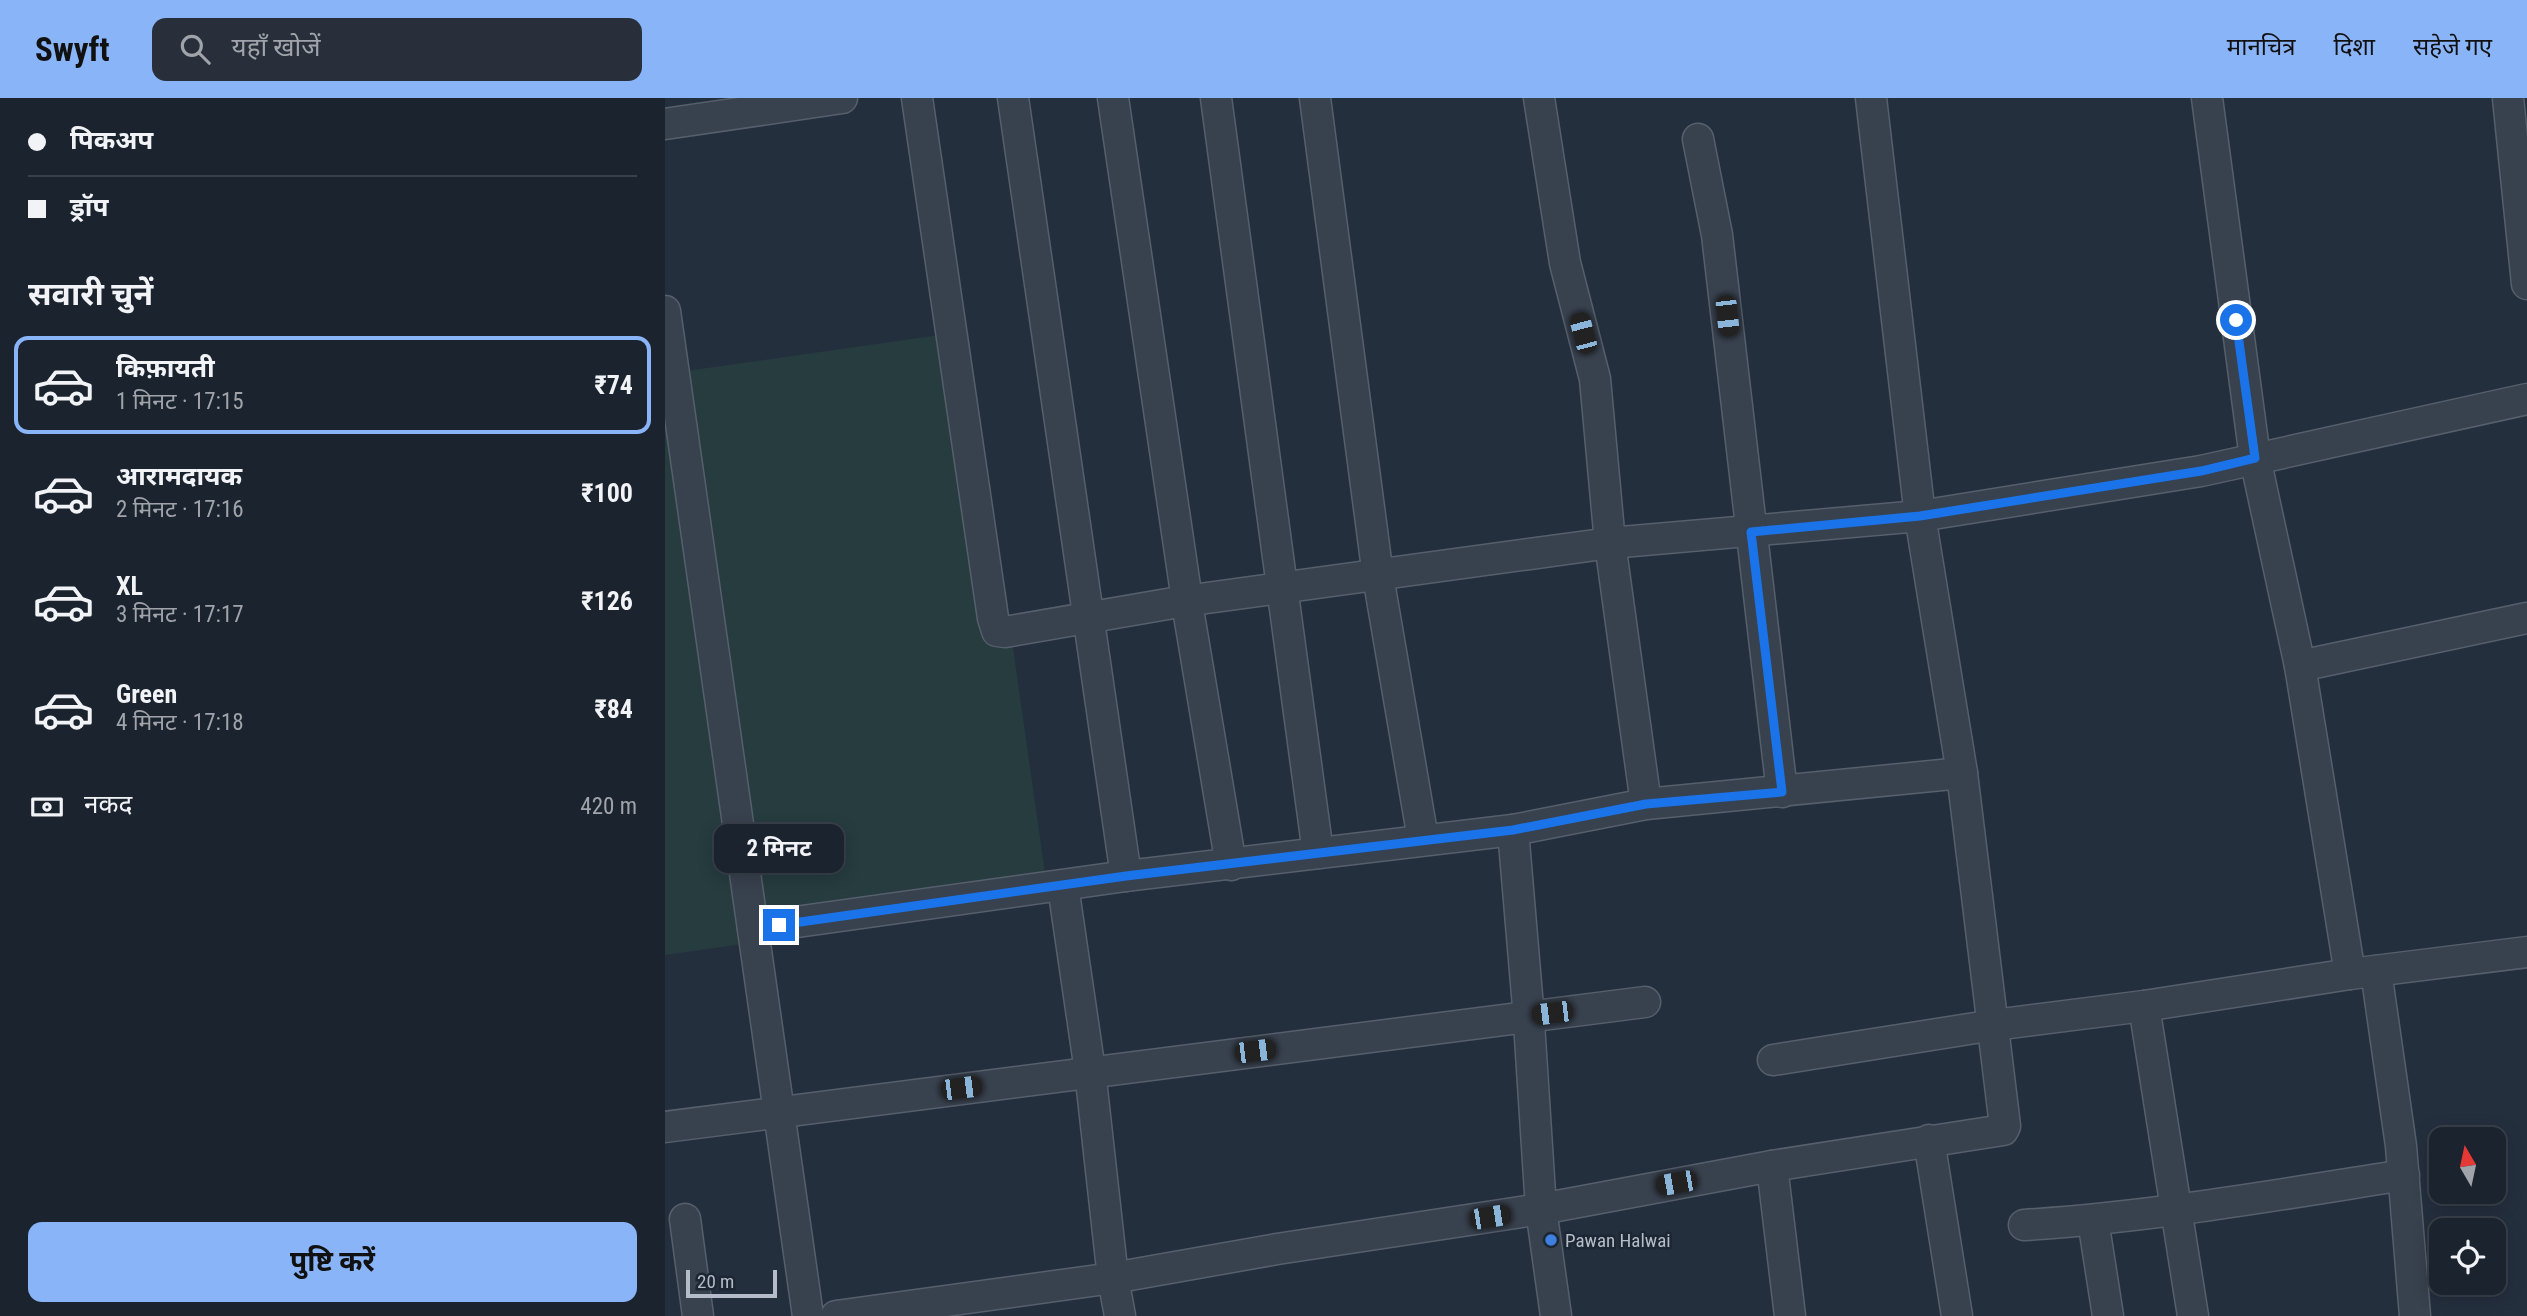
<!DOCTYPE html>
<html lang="hi">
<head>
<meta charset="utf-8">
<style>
  :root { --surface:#1b232e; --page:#282f3a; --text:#f1f3f6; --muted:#a0a4aa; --line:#39404a; --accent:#8ab4f8 }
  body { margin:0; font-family:"Roboto Condensed","Noto Sans Devanagari",sans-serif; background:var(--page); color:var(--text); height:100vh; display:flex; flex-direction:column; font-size:26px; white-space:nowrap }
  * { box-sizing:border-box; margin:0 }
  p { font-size:23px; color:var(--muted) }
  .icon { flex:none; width:38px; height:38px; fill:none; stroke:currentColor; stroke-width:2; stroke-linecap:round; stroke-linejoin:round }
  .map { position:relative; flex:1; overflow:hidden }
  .panel { display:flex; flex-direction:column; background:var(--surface); width:665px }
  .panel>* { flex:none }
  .banner { display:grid; align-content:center; height:154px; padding:0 28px; background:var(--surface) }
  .needle { width:46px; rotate:351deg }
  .tools { position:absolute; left:1764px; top:1029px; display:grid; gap:14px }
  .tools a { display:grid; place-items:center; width:77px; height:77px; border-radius:14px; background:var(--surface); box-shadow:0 4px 18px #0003,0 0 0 2px var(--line); font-size:35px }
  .scale { position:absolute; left:21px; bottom:18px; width:91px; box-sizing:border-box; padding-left:7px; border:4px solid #b4bcc9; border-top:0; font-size:19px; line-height:24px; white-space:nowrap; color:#b4bcc9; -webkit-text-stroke:5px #1d2633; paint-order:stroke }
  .end { position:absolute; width:32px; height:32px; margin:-16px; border:9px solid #1a73e8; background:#fff; box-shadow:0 0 0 4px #fff }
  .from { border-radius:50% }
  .bubble { position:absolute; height:49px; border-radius:14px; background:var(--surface); box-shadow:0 4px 18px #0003,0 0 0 2px var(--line); font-size:23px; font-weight:700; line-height:49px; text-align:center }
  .car { position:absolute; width:21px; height:42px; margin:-21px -10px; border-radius:9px; box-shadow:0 0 5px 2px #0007; background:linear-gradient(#222 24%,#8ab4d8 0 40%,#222 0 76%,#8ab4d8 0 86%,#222 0) }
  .banner b { display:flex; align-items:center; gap:24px; height:66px; font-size:26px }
  .banner b+b { border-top:2px solid var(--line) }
  .banner i { width:18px; height:18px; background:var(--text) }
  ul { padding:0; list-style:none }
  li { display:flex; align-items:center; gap:21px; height:98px; margin:0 14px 10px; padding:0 14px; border:4px solid transparent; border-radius:14px }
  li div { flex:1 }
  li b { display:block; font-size:26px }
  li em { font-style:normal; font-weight:700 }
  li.active { border-color:var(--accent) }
  li>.icon { width:63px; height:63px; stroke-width:1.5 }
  h2 { padding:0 28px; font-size:32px; line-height:84px }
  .pay { display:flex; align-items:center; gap:18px; height:77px; padding:0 28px; font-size:26px }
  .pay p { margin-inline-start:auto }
  .primary-button { display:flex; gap:14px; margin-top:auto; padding:14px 28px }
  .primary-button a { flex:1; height:80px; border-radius:14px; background:var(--accent); color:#111; font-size:28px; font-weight:700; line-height:80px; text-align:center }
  header { display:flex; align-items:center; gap:42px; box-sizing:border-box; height:98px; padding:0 35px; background:var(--accent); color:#111 }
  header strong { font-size:33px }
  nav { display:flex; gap:38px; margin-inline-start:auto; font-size:24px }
  .search { width:490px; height:63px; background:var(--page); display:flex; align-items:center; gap:18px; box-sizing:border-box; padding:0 24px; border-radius:14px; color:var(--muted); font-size:26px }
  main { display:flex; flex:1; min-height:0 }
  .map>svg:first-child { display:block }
</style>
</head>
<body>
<header>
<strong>Swyft</strong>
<div class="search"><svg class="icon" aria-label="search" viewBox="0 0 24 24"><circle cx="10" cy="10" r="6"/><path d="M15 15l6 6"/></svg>यहाँ खोजें</div>
<nav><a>मानचित्र</a><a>दिशा</a><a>सहेजे गए</a></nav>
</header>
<main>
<section class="panel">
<div class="banner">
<b><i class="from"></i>पिकअप</b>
<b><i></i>ड्रॉप</b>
</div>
<h2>सवारी चुनें</h2>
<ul>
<li class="active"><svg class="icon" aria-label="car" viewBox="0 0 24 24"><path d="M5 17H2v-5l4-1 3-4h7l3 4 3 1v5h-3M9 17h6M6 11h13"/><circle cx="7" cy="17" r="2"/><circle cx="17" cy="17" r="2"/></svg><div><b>किफ़ायती</b><p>1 मिनट · 17:15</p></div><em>₹74</em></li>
<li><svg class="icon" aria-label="car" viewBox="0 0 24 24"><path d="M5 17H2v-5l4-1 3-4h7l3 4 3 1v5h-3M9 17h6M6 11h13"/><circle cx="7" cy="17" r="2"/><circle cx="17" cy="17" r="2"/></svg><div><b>आरामदायक</b><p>2 मिनट · 17:16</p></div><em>₹100</em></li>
<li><svg class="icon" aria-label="car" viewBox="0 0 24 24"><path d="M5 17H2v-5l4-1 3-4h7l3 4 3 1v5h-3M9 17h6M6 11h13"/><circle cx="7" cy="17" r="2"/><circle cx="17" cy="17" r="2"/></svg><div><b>XL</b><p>3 मिनट · 17:17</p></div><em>₹126</em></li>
<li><svg class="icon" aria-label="car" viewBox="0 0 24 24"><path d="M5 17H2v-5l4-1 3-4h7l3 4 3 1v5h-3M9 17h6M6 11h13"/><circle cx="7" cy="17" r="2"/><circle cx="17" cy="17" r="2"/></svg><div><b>Green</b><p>4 मिनट · 17:18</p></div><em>₹84</em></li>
</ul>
<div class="pay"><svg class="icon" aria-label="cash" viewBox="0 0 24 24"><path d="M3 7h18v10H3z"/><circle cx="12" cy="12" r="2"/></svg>नकद<p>420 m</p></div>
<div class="primary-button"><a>पुष्टि करें</a></div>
</section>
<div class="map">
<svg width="1862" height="1218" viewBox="0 0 1862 1218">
  <rect width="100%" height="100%" fill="#242f3e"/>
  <path fill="#263c3f" d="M303,233L384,803L0,857V276Z"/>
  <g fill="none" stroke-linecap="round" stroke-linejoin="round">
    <defs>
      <g id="minor">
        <path d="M252,0L328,520L332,533L340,534L520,503L945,445L1255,418L1536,373L1862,301"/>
        <path d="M348,0L461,778"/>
        <path d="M448,0L522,502L520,503L524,517L566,767"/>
        <path d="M551,0L653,755"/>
        <path d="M650,0L713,478L758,741"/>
        <path d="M874,0L900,165L930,281L945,445L981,706"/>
        <path d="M1542,0L1590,360L1635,568L1685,876"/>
        <path d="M1843,0L1862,186"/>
        <path d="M0,26L177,0"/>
        <path d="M1033,41L1052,137L1117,694"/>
        <path d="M0,213L143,1218"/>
        <path d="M1635,568L1862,520"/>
        <path d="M848,732L863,909L876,1111L891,1218"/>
        <path d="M88,830L461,778L848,732L981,706L1297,675"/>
        <path d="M1711,873L1736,1048L1750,1218"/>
        <path d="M1479,908L1528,1218"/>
        <path d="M1108,962L1329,927L1479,908L1685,876L1862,854"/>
        <path d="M0,1029L980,904"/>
        <path d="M1264,1042L1292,1218"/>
        <path d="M1107,1068L1125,1218"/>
        <path d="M20,1121L33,1218"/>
        <path d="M1428,1122L1443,1218"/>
        <path d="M1359,1127C1487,1119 1612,1097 1739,1077"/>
        <path d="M171,1218L448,1180L425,973L398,788"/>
        <path d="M455,1218L448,1180L612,1151L876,1111L1107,1068L1338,1032L1340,1028L1297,675L1255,418L1206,0"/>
      </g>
    </defs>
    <use href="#minor" stroke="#565f6c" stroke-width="33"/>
    <use href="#minor" stroke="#38414e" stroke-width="30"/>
  </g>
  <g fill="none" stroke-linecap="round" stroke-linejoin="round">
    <path stroke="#1a73e8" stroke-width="9" d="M114,827L461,778L848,732L981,706L1117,694L1086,434L1255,418L1536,373L1590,360L1571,222"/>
  </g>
  <circle fill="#3f7fe0" stroke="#1d2633" stroke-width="2.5" cx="886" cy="1142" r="7"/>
  <g text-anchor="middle" stroke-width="5" stroke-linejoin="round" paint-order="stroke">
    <g font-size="19" fill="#b4bcc9" stroke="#1d2633" text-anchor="start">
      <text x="900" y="1149">Pawan Halwai</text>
    </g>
  </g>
</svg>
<div class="tools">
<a><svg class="needle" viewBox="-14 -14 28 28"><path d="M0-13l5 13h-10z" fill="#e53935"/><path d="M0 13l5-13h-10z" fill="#a0a4aa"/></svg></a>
<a><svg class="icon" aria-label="locate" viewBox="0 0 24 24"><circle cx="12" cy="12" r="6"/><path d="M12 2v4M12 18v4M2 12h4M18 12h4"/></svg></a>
</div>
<div class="scale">20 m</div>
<i class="end from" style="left:1571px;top:222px"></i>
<i class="end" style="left:114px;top:827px"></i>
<div class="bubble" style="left:49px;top:726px;width:130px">2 मिनट</div>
<i class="car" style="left:1062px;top:218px;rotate:174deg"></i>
<i class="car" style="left:918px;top:235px;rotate:345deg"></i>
<i class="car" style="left:887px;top:915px;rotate:263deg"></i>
<i class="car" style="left:590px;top:953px;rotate:83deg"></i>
<i class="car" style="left:296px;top:990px;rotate:83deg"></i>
<i class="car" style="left:1011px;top:1085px;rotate:260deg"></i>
<i class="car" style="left:825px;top:1119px;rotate:81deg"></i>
</div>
</main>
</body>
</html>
